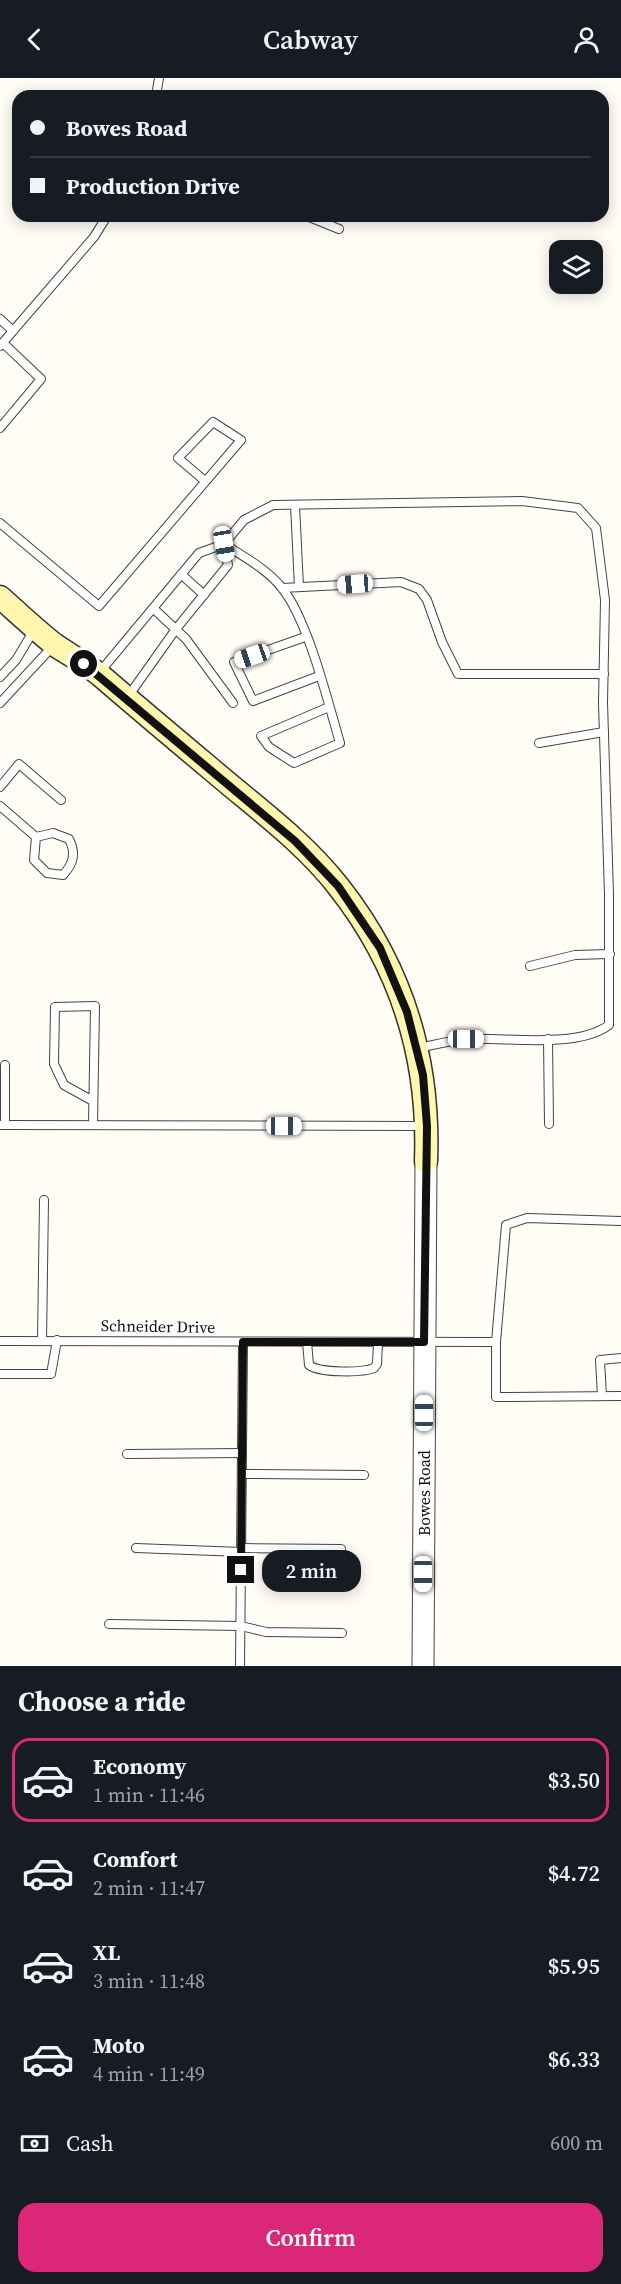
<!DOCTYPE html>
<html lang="en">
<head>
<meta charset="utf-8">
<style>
  :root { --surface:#171b24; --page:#20242c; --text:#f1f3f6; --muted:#9ea1a6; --line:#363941; --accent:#db2777 }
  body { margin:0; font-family:"Source Serif 4",serif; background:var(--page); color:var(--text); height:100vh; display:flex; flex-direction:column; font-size:22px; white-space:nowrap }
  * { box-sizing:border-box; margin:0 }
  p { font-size:20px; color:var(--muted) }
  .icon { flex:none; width:33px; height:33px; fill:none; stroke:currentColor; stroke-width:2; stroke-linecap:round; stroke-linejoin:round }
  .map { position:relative; height:1588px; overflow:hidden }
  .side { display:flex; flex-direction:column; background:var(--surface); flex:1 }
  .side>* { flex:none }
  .hud { position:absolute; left:12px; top:12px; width:597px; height:132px; border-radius:18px; box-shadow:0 3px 15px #0003; display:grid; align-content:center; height:132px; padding:0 18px; background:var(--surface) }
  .fabs { position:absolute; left:549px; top:162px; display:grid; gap:12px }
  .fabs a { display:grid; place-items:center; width:54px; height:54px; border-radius:12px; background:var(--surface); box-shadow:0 3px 15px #0003; font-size:30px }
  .end { position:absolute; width:27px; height:27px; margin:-14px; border:8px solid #111; background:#fff; box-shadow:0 0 0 3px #fff }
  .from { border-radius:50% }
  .bubble { position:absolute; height:42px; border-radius:18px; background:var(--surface); box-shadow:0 3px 15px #0003; font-size:20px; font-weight:600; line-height:42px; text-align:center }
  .car { position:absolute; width:18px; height:36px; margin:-18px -9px; border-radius:8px; box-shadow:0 0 4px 2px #0007; background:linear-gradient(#fff 24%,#345 0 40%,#fff 0 76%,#345 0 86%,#fff 0) }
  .hud b { display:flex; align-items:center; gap:21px; height:57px; font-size:22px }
  .hud b+b { border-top:2px solid var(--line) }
  .hud i { width:15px; height:15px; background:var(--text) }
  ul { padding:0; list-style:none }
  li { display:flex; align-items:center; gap:18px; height:84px; margin:0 12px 9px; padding:0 6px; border:3px solid transparent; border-radius:18px }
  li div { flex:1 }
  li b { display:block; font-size:22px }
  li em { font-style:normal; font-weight:600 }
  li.selected { border-color:var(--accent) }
  li>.icon { width:54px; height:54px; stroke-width:1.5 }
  h2 { padding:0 18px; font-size:27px; line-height:72px }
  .pay { display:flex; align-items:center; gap:15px; height:66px; padding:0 18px; font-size:22px }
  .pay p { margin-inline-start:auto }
  .cta { display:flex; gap:12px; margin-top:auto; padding:12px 18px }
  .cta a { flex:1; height:69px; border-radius:18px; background:var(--accent); color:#fff; font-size:24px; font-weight:600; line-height:69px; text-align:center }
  header { display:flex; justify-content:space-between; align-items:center; height:78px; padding:0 18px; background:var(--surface); font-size:27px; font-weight:600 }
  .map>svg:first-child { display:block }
</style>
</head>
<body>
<header><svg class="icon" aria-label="back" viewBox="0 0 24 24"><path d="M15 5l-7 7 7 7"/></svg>Cabway<svg class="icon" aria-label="person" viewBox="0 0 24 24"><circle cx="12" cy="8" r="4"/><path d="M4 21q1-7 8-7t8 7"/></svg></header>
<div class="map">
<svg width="621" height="1588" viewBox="0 0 621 1588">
  <rect width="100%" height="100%" fill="#fffdf5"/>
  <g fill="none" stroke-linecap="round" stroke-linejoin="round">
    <defs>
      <g id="service">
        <path d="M156,18L159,0"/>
        <path d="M307,138L339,151"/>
        <path d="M0,241L13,253"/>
        <path d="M0,268L94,159L107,138"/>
        <path d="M0,350L41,301L3,265"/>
        <path d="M295,427L299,509"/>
        <path d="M0,445L99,528L241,362L213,344L178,380L205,403"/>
        <path d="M181,496L204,517"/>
        <path d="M282,510L401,504L419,511L427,522L442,564L458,596H604"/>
        <path d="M154,531L186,561L233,625"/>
        <path d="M305,559L234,584L253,623L319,598"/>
        <path d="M99,595L199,475L224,466L228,487L176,551L127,620"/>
        <path d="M0,599L16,582L34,552"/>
        <path d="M0,625L53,568"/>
        <path d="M329,629L261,658L269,669L294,685L340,665C328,624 308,542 282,510C267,491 244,479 224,466L244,442L273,427L522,423L578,430L596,450L605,522L603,625L609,816V947C577,971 507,959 468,961C452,962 434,967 418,970"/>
        <path d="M539,665L604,654"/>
        <path d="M0,709L19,686L61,722"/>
        <path d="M0,728L36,759"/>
        <path d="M53,755L69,761C76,775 74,785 63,797L47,795L34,782L36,759Z"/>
        <path d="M530,888L575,877L610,876"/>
        <path d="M548,961L549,1046"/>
        <path d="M0,1047L424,1048"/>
        <path d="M5,1047V987"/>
        <path d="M93,1047L95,928L55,929L54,986L64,1007L93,1023"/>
        <path d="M0,1263L496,1264V1319L621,1318"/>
        <path d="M42,1263L44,1122"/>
        <path d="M307,1264L309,1287C319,1295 362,1295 374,1290L377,1286L378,1265"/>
        <path d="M496,1264L506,1147L527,1140L621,1143"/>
        <path d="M0,1296H51L57,1262"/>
        <path d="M602,1318L600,1282L621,1280"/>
        <path d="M127,1376L242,1375"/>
        <path d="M242,1396L364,1397"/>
        <path d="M136,1470L241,1474"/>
        <path d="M241,1470L341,1471"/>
        <path d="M109,1546L241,1548L266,1554L342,1555"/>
        <path d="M240,1588L243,1264"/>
      </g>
      <path id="tertiary" d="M423,1588L426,1083"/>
      <path id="secondary" d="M0,519C18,535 36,552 55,567C70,577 86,586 100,597C137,629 174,660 211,691C254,728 303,763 338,808C402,889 430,981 426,1083"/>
    </defs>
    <use href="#service" stroke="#444" stroke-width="10"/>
    <use href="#tertiary" stroke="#444" stroke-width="23"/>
    <use href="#secondary" stroke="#333" stroke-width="25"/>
    <use href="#service" stroke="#fff" stroke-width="8"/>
    <use href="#tertiary" stroke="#fff" stroke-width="21"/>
    <use href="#secondary" stroke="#fff6b0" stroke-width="22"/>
  </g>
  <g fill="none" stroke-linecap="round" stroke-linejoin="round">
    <path stroke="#111" stroke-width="8" d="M84,586L295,763L338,808L380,870L407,934L423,997L427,1048L424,1264H243L241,1492"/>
  </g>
  <g text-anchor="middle" stroke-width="6" stroke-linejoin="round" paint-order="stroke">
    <g font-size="16" fill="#111" stroke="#fff">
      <text transform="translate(158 1248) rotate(1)" y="6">Schneider Drive</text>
      <text transform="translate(424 1415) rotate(-90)" y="6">Bowes Road</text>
    </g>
  </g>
</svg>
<div class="fabs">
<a><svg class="icon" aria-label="layers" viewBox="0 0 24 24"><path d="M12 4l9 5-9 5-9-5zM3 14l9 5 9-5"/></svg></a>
</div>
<i class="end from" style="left:84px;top:586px"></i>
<i class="end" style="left:241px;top:1492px"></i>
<div class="bubble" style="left:262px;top:1472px;width:99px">2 min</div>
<i class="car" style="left:224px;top:466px;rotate:170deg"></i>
<i class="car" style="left:355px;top:506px;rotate:266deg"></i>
<i class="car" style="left:252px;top:578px;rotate:251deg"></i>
<i class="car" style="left:466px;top:961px;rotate:90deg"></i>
<i class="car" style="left:284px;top:1048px;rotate:90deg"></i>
<i class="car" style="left:424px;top:1335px;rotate:0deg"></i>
<i class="car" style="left:423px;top:1496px;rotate:180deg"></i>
<div class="hud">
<b><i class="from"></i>Bowes Road</b>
<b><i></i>Production Drive</b>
</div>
</div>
<section class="side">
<h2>Choose a ride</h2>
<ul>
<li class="selected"><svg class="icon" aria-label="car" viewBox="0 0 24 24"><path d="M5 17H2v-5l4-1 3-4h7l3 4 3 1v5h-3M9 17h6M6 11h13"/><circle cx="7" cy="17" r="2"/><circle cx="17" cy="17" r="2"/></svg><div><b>Economy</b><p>1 min · 11:46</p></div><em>$3.50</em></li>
<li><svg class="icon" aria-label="car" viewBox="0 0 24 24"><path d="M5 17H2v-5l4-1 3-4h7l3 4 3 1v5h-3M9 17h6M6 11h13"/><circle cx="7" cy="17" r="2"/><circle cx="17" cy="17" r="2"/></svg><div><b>Comfort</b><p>2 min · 11:47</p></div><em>$4.72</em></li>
<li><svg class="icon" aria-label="car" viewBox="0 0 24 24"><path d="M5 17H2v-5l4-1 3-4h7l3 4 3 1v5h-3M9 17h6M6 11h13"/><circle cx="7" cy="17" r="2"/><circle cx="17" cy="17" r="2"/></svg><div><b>XL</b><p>3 min · 11:48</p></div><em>$5.95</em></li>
<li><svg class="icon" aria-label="car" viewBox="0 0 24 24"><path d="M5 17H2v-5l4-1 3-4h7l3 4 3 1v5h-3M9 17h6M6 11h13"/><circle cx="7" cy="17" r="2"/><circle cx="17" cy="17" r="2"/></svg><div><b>Moto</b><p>4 min · 11:49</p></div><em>$6.33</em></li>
</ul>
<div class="pay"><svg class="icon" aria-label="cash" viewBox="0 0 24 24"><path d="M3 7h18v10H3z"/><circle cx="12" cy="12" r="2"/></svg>Cash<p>600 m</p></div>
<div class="cta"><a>Confirm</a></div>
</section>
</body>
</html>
